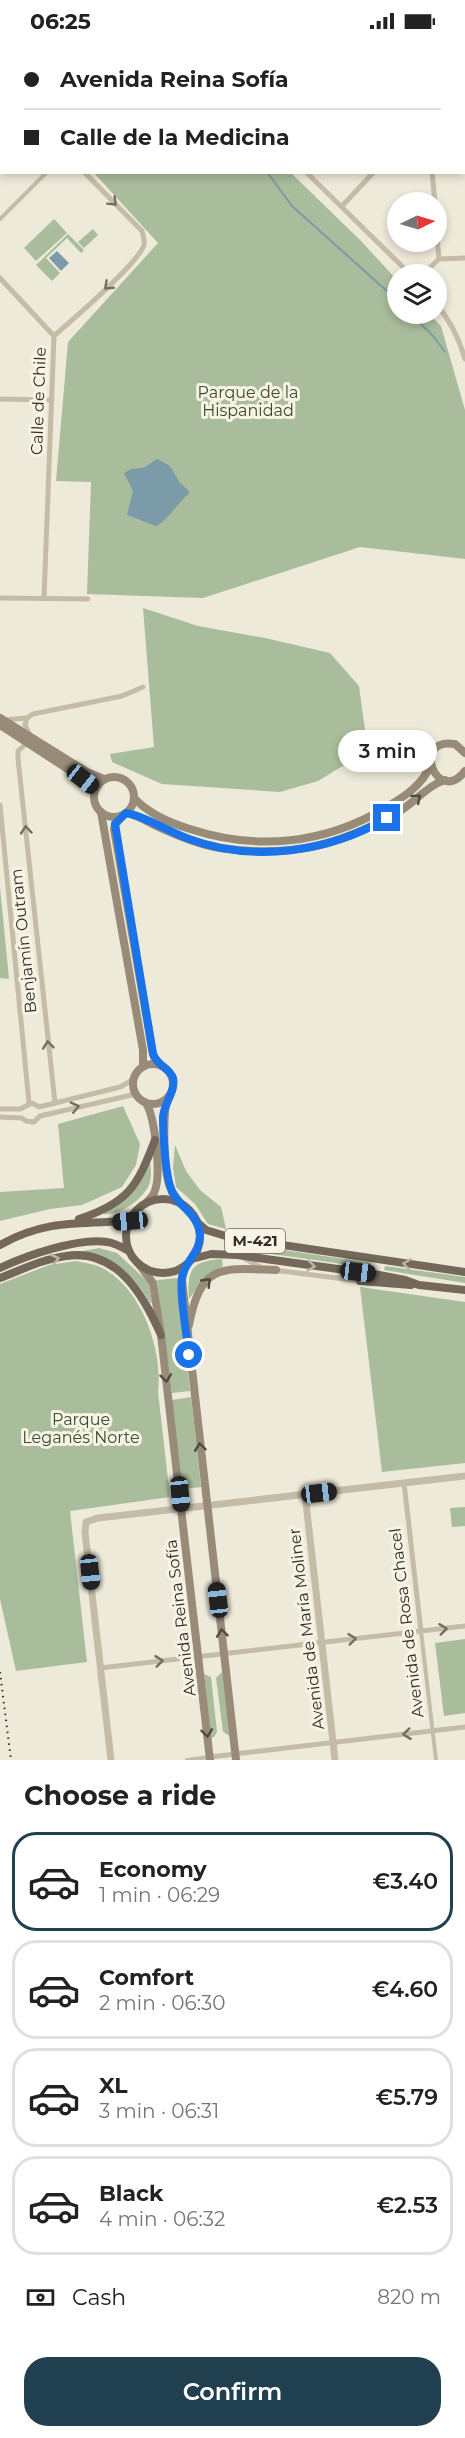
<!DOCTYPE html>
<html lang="en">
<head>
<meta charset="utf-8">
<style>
  :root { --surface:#fff; --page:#f6f6f6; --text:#222; --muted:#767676; --line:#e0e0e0; --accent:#21404f }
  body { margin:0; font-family:Montserrat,sans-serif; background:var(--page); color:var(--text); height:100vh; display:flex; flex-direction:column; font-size:22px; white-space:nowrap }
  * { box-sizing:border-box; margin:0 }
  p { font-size:20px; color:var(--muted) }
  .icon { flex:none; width:33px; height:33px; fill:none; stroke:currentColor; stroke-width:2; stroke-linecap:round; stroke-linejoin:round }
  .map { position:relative; height:1718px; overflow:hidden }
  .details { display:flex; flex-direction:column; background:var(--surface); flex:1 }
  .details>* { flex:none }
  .top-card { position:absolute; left:0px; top:0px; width:465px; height:132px; box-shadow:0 3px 9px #0003; display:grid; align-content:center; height:132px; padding:0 24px; background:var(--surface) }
  .needle { width:39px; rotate:85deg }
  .controls { position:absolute; left:387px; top:150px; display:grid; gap:12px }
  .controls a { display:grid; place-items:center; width:60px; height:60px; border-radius:50%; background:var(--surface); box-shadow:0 3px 9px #0003; font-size:30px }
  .end { position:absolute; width:27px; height:27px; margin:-14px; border:8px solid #1a73e8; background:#fff; box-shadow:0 0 0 3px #fff }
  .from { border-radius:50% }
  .bubble { position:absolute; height:42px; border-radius:21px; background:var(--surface); box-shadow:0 3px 9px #0003; font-size:20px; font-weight:600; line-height:42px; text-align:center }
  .car { position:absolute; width:18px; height:36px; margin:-18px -9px; border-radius:8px; box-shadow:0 0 4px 2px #0007; background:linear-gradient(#222 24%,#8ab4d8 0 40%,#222 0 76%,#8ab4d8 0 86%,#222 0) }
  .top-card b { display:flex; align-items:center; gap:21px; height:57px; font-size:22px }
  .top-card b+b { border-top:2px solid var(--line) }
  .top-card i { width:15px; height:15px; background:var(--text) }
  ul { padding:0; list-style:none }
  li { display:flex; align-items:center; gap:18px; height:99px; margin:0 12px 9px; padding:0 12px; border:3px solid var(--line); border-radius:24px }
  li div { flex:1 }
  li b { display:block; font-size:22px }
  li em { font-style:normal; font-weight:600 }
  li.selected { border-color:var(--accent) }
  li>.icon { width:54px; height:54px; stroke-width:1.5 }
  h2 { padding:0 24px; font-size:27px; line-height:72px }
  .pay { display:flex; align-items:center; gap:15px; height:66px; padding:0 24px; font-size:22px }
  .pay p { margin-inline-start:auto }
  .button { display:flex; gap:12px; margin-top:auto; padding:12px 24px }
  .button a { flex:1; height:69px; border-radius:24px; background:var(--accent); color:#fff; font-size:24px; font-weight:600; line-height:69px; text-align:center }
  .status { display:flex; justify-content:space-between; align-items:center; height:42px; padding:0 30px; background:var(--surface); direction:ltr }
  .status svg { height:16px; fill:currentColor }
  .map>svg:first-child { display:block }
</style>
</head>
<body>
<div class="status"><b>06:25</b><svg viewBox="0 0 49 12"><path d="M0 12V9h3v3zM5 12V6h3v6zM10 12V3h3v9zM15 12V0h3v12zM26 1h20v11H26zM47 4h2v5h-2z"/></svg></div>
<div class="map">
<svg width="465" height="1718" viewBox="0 0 465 1718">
  <rect width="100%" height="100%" fill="#eeeada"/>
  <g fill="#a9bc9b">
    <path d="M331,0H465V11L464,12V2L322,1Z"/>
    <path d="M94,131H291L360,198L397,238L398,272H429L441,284L465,368V517L360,505L203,556L87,552L91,440L56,439L68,300L158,201Z"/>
    <path d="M54,177L67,191L36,219L24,206Z"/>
    <path d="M93,187L98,193L84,206L78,200Z"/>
    <path d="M68,192L84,208L81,211L67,196L46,216L60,231L52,239L36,223Z"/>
    <path d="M143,566L198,584L265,596L330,611L359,644L366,695L346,722L318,739L280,750L162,742L112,720L110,712L154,705Z"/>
    <path d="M0,845L9,937L0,936Z"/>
    <path d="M123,1064L140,1102L136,1123L122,1145L82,1163L50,1167L0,1179V1150L64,1146L58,1082Z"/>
    <path d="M175,1103L186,1129L200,1148L221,1165L226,1187L208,1182L195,1162L176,1145L173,1126Z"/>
    <path d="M150,1120C151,1127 152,1136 149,1143C142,1158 120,1174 103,1172C125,1160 141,1143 150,1120Z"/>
    <path d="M230,1200L371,1221V1226L230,1206Z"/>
    <path d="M99,1206L117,1211L145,1237L149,1242L152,1261H150C133,1230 115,1221 83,1209Z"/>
    <path d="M222,1217L223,1224L203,1238L189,1257C187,1228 191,1219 222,1217Z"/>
    <path d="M76,1219C85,1221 96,1222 104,1227C142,1248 163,1308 158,1350L170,1455L70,1469L87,1620L16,1629L0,1557V1242L49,1223Z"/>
    <path d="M385,1224L465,1235V1241L384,1228Z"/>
    <path d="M178,1236L190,1349L172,1351L157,1238Z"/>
    <path d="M360,1245L465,1260V1421L382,1430Z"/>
    <path d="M191,1355L201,1445L183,1447L172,1358Z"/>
    <path d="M465,1465V1484L452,1485L450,1466Z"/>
    <path d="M465,1597V1671L444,1674L435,1601Z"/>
    <path d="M222,1630L230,1694L223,1690L216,1636Z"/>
    <path d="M204,1632L211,1635L217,1690L214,1695L211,1696Z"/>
  </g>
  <g fill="#7c9ba8">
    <path d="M57,209L69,221L61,229L49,216Z"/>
    <path d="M157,417L170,424L180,441L188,448L189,452C176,461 170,477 156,484L127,473L133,449L124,431L131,427L143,426Z"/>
  </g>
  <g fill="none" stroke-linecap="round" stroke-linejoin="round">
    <g stroke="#7c9ba8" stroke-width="2">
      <path d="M267,130L292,164L398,259"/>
      <path d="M411,272L434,295L445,310"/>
    </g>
    <g stroke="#c5bca7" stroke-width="4">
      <path d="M0,177L47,130"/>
      <path d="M421,1589L436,1718"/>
      <path d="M187,1718L209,1715"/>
    </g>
    <g stroke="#c5bca7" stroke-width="5">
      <path d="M464,18H465"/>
      <path d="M0,42L2,43"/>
      <path d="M464,118L465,117"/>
      <path d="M306,130L410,232"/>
      <path d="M432,130L435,160"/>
      <path d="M342,164L374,130"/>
      <path d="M436,183L439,217"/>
      <path d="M423,232L439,217L465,216"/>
      <path d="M0,236L54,294"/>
      <path d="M436,262C451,279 459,296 465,317"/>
      <path d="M0,357L52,358"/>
      <path d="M0,556L88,557"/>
      <path d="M44,556L54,294C72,278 138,222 144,203C145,198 143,194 142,189L84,130"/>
      <path d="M27,676L25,683L30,693"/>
      <path d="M3,678L27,676L33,672L122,654L143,645"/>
      <path d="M27,701L18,709V717L55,1061"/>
      <path d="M0,763L29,1061"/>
      <path d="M0,1067H20L32,1061L39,1065L120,1045L134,1037"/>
      <path d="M0,1075L22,1076L26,1079L34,1080L40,1074L136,1052"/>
      <path d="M244,1216L262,1226"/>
      <path d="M274,1228L360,1239"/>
      <path d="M404,1441L421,1589"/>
      <path d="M100,1626L465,1584"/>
      <path d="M210,1715L465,1685"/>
    </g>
    <g stroke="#c5bca7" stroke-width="7">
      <path d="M305,1452L335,1718"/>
      <path d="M111,1718L85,1491L86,1480L98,1476L465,1434"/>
    </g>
    <g stroke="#988c79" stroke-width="8">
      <path d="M0,676L87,730L104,737"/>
      <path d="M0,683L83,737L92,745L94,752"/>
      <path d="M465,711L455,702C409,695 438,765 465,729"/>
      <circle cx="114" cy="755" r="20"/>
      <path d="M134,756C149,772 170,781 190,787C257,809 325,802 385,766C404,755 423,743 431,722"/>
      <path d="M101,770L143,1008V1024"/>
      <path d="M126,771C140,773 150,782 163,787C181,795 201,803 220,806C290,816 340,804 400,769C416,759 427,744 445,738"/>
      <path d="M122,774L115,782L114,787L153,1012L157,1022"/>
      <circle cx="153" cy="1042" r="20"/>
      <path d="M167,1057C163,1073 163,1133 171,1147C173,1153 179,1158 182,1163"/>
      <path d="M145,1162C148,1159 152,1155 154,1151C162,1134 155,1076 146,1061"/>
      <path d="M138,1221L153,1241L161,1293L210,1718"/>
      <path d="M185,1224L182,1238L236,1718"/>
      <path d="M189,1283C201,1221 221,1226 276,1228"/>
    </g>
    <g stroke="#736859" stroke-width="8">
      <path d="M219,0L220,2"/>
      <path d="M0,1L2,2"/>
      <path d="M100,2L114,0"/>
      <path d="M275,2V0"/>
      <path d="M284,2L288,0"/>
      <path d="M0,14H2"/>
      <circle cx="163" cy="1194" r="37"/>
      <path d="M79,1177C128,1161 137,1145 155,1098"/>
      <path d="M197,1180L206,1188L229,1195L465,1230"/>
      <path d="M0,1203C46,1177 81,1182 130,1179"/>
      <path d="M192,1217L211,1212L237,1213L374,1232L405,1238L419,1243L465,1248"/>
      <path d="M0,1226C25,1214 79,1195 107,1200C115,1201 122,1205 129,1209"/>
      <path d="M0,1236C21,1228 43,1217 66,1214C117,1206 144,1254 161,1293"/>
      <path d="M360,1239L411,1243"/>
    </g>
    <path stroke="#322d27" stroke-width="2" stroke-dasharray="1.5 4.5" stroke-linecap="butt" d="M0,1630L11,1718"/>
  </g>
  <defs><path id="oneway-chevron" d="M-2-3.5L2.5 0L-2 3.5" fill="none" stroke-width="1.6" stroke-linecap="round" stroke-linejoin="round" transform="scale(1.5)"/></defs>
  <g stroke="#746d61">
    <use href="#oneway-chevron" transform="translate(113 160) rotate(45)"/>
    <use href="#oneway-chevron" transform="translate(108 244) rotate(137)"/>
    <use href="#oneway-chevron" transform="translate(26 788) rotate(-95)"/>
    <use href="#oneway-chevron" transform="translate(48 1003) rotate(-96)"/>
    <use href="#oneway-chevron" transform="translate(75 1065) rotate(-13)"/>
    <use href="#oneway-chevron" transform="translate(443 1587) rotate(-7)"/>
    <use href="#oneway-chevron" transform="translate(352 1597) rotate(-6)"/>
    <use href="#oneway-chevron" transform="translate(159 1619) rotate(-7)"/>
    <use href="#oneway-chevron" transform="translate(407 1692) rotate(173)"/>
  </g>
  <g stroke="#514a40">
    <use href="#oneway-chevron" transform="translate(417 756) rotate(-40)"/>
    <use href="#oneway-chevron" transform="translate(207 1240) rotate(-46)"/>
    <use href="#oneway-chevron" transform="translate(166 1336) rotate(83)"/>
    <use href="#oneway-chevron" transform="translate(200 1405) rotate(-97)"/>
    <use href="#oneway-chevron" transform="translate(222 1591) rotate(-97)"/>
    <use href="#oneway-chevron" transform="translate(207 1691) rotate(83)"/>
  </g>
  <g stroke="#bcb4a6">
    <use href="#oneway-chevron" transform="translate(55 1217) rotate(-15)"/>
    <use href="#oneway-chevron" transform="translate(407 1222) rotate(-172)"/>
    <use href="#oneway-chevron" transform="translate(311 1224) rotate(8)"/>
  </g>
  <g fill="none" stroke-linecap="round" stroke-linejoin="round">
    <path stroke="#1a73e8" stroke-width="8" d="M189,1313C187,1292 179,1254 182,1235C185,1219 200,1211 200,1194C199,1170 175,1164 170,1144C165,1127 163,1092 163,1075C164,1061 176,1049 173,1036C169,1025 158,1025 153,1012L115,782L126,771C145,774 169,790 189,797C254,821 329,810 387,776"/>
  </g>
  <g text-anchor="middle" stroke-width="6" stroke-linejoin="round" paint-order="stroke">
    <rect fill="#f7f3e5" stroke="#6d6860" stroke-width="1.5" x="225" y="1187" width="60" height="24" rx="4.5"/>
    <g font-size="15" font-weight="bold" fill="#322d27">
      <text x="255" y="1204">M-421</text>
    </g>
    <g font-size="16" fill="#394e2d" stroke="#f7f3e5">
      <text x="248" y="356">Parque de la<tspan x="248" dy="18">Hispanidad</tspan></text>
      <text x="81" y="1383">Parque<tspan x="81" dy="18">Leganés Norte</tspan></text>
    </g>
    <g font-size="16" fill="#322d27" stroke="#f7f3e5">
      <text transform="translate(38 359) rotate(-88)" y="6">Calle de Chile</text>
      <text transform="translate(23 899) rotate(-96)" y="6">Benjamín Outram</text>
      <text transform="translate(180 1576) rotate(-97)" y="6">Avenida Reina Sofía</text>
      <text transform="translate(406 1581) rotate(-97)" y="6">Avenida de Rosa Chacel</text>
      <text transform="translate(306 1587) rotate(-97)" y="6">Avenida de María Moliner</text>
    </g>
  </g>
</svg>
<div class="controls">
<a><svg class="needle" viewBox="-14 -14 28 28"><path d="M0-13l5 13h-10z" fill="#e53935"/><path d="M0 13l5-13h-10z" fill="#767676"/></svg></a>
<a><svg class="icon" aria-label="layers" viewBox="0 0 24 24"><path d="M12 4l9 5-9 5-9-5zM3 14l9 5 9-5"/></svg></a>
</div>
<i class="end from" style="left:189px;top:1313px"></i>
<i class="end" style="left:387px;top:776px"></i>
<div class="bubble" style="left:338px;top:688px;width:99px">3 min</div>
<i class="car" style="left:83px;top:737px;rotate:128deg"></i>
<i class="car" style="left:130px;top:1179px;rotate:265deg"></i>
<i class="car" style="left:358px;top:1230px;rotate:97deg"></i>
<i class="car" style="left:319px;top:1451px;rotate:83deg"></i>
<i class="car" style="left:180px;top:1452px;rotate:174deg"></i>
<i class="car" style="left:90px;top:1530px;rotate:174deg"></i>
<i class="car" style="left:218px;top:1558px;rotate:353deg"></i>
<div class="top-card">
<b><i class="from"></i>Avenida Reina Sofía</b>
<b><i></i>Calle de la Medicina</b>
</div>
</div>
<section class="details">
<h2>Choose a ride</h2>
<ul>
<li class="selected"><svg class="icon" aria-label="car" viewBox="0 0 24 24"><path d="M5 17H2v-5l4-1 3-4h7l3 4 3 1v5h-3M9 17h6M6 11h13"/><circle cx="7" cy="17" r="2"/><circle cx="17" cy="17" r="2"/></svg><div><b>Economy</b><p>1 min · 06:29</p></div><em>€3.40</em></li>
<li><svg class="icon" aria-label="car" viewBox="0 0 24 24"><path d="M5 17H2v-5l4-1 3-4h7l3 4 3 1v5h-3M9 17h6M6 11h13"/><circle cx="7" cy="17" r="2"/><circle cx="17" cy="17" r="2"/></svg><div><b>Comfort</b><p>2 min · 06:30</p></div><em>€4.60</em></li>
<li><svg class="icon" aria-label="car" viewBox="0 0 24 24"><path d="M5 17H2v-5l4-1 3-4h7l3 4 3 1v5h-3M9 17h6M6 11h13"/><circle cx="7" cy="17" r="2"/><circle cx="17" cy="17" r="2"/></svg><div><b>XL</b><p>3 min · 06:31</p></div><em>€5.79</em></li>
<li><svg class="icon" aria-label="car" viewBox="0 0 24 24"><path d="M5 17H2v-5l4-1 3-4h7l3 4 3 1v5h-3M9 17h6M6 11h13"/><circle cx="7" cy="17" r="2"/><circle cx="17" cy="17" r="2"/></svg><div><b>Black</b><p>4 min · 06:32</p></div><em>€2.53</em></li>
</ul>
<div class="pay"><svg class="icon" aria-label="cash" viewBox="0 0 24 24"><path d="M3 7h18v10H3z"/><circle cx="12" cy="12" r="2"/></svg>Cash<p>820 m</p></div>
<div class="button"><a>Confirm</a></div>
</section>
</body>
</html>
